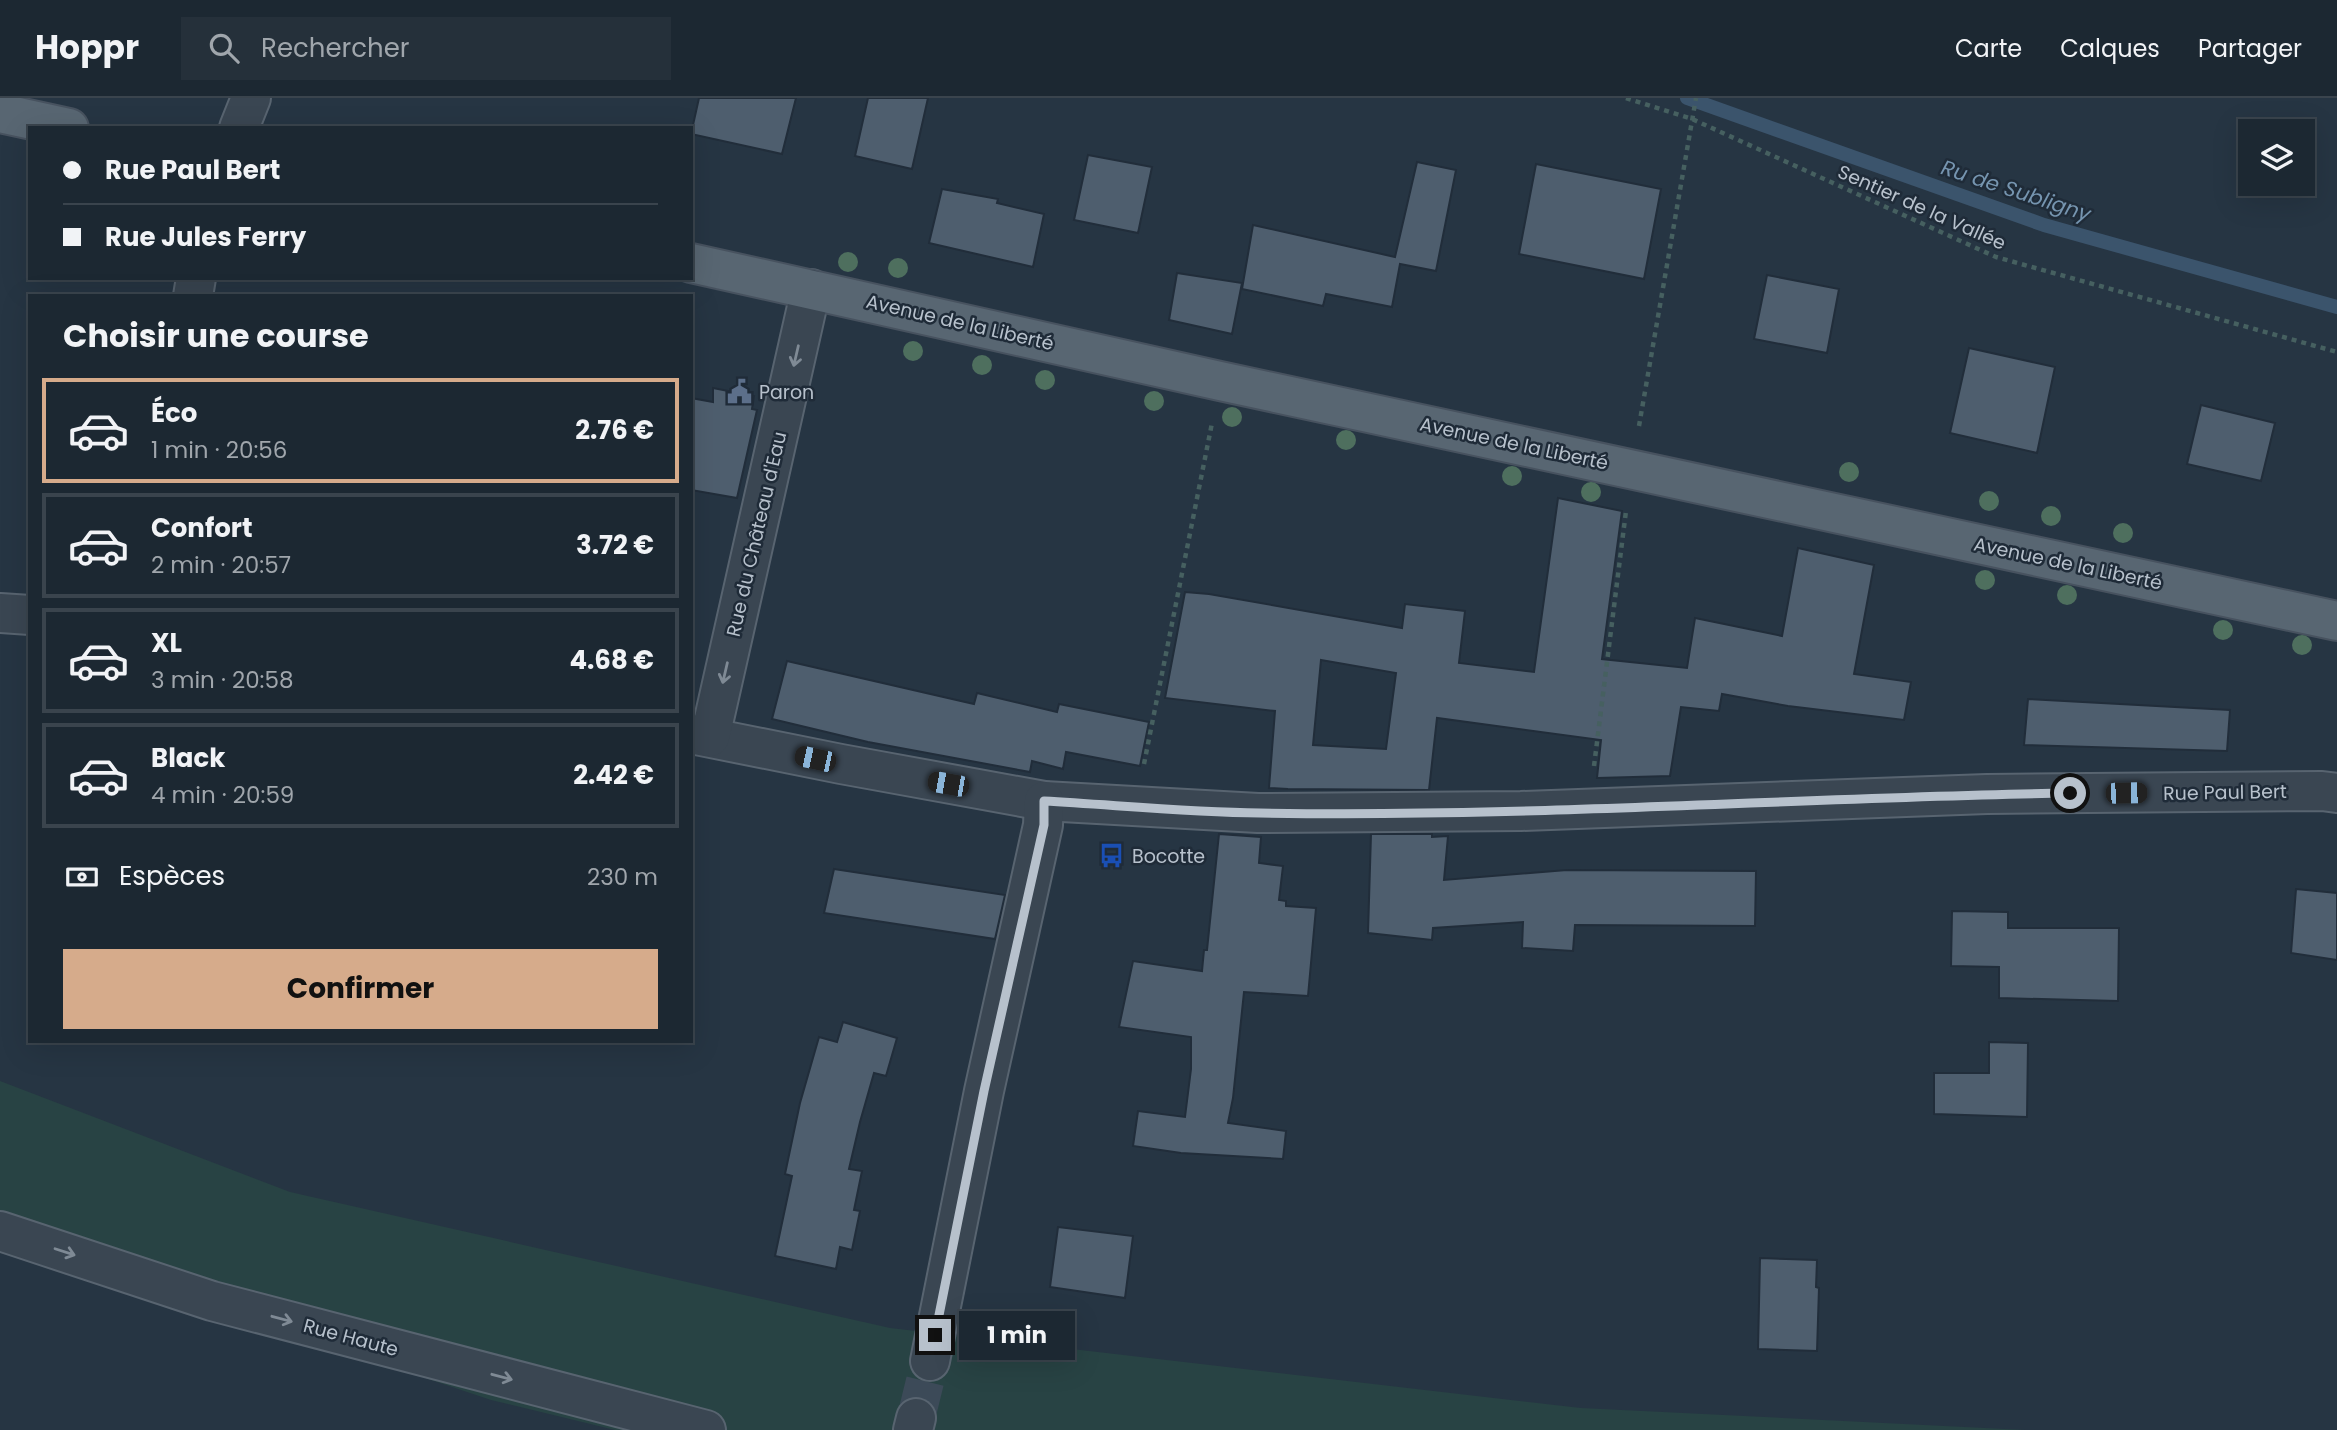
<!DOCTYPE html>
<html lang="fr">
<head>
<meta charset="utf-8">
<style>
  :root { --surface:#1c2832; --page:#25303a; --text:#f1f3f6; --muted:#a0a6ac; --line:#3a444d; --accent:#d6ab8b }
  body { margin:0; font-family:Poppins,sans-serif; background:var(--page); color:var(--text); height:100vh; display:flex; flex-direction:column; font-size:26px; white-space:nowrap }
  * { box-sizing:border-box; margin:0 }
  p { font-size:23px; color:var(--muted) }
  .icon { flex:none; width:38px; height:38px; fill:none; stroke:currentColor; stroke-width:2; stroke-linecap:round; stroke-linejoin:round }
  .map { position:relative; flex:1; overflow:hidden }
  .drawer { position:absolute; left:28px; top:196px; width:665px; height:749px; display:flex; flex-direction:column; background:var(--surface); border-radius:0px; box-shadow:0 7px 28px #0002,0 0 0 2px var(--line) }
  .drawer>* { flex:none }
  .guide { position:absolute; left:28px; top:28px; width:665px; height:154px; border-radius:0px; box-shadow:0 7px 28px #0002,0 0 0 2px var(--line); display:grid; align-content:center; height:154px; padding:0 35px; background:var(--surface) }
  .buttons { position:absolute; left:2238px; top:21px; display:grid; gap:14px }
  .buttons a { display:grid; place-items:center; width:77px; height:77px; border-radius:0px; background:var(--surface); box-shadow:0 7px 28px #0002,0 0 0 2px var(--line); font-size:35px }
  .end { position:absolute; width:32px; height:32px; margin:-16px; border:9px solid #b7c1cc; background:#111; box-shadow:0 0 0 4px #111 }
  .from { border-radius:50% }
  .bubble { position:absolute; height:49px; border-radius:0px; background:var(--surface); box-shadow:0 7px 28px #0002,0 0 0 2px var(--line); font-size:23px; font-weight:700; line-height:49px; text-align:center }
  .car { position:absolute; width:21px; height:42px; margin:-21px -10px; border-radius:9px; box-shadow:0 0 5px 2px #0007; background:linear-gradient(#222 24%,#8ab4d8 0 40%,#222 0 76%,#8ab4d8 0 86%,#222 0) }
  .guide b { display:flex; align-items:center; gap:24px; height:66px; font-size:26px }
  .guide b+b { border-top:2px solid var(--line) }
  .guide i { width:18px; height:18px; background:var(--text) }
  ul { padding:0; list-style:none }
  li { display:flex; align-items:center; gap:21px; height:105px; margin:0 14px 10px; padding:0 21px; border:4px solid var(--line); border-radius:0px }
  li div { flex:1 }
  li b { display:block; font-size:26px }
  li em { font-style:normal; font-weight:700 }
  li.current { border-color:var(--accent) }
  li>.icon { width:63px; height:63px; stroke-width:1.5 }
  h2 { padding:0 35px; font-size:32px; line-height:84px }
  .pay { display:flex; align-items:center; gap:18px; height:77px; padding:0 35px; font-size:26px }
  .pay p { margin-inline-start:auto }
  .primary-button { display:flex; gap:14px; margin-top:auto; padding:14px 35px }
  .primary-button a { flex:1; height:80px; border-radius:0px; background:var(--accent); color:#111; font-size:28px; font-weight:700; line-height:80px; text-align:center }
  header { display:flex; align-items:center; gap:42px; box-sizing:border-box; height:98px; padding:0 35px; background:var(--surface); border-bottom:2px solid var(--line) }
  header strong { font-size:33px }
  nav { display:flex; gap:38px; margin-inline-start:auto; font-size:24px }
  .search { width:490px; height:63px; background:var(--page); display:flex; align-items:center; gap:18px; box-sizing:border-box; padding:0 24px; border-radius:0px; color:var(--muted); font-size:26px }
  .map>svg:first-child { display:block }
</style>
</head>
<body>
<header>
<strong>Hoppr</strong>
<div class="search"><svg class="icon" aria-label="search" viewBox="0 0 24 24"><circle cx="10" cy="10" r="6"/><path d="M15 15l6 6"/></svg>Rechercher</div>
<nav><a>Carte</a><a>Calques</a><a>Partager</a></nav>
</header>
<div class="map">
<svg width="2337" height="1332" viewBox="0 0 2337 1332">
  <rect width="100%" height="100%" fill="#263543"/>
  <path fill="#284344" d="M0,983L290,1094L890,1230L1581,1310L2025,1332H615L491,1302L0,1138Z"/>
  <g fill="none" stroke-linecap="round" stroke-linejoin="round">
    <path stroke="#3b546c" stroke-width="14" d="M1687,0L2044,127L2337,209"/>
  </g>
  <g fill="#4e5e6e" stroke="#212d3a" stroke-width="2" fill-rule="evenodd">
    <path d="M699,0H796L782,56L691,36Z"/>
    <path d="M868,0H928L912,71L855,58Z"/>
    <path d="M1088,57L1152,69L1138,135L1074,122Z"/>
    <path d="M1417,64L1456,72L1436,173L1400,166L1392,209L1326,196L1323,208L1242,191L1253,127L1395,159Z"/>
    <path d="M1536,66L1661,91L1644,181L1519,156Z"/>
    <path d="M942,91L998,101L997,105L1044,116L1033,169L929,145Z"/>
    <path d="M1177,175L1242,185L1232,236L1169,222Z"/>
    <path d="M1767,177L1839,191L1827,255L1754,241Z"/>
    <path d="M1969,250L2055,269L2037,355L1950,335Z"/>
    <path d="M713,290L754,298L752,311L757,312L737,400L691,392V300L713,304Z"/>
    <path d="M2201,307L2275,325L2261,383L2187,366Z"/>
    <path d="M1558,400L1622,413L1602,561L1687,570L1695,520L1782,538L1798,450L1874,467L1854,576L1911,584L1904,622L1788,608L1722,596L1719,613L1681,609L1670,678L1597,680L1601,642L1437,620L1429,692L1288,691L1269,690L1275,613L1165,600L1185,494L1209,496L1402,530L1405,506L1465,513L1459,565L1534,574ZM1321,562L1396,575L1386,651L1313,647Z"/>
    <path d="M787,563L974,606L977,595L1057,614L1059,606L1149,624L1140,668L1066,654L1063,671L1032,663L1030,674L868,644L772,621Z"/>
    <path d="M2028,601L2230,612L2227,653L2024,647Z"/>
    <path d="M1219,736L1261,739L1259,765L1283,768L1279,802L1286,803V808L1316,810L1308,898L1244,894L1233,1000L1228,1025L1286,1033L1283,1061L1181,1055L1133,1048L1138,1013L1185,1019L1191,971V939L1119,929L1133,863L1202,873L1204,852H1207Z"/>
    <path d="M1371,736H1432V739L1448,738L1444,782L1567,772L1756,773L1755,828L1575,827L1573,853L1522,850L1523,824L1433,830L1432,842L1368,835Z"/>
    <path d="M834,771L1005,797L995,841L824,815Z"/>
    <path d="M2296,791L2337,795V862L2291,855Z"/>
    <path d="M1952,813L2008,814V830H2119L2118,903L1999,900V869L1951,868Z"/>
    <path d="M843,924L897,940L886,978L874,975L860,1024L849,1071L862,1073L854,1112L860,1113L852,1152L840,1149L836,1171L775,1158L792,1078L785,1076L800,1005L819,939L837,944Z"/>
    <path d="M1989,944L2028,945L2027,1019L1934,1016V975H1989Z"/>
    <path d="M1058,1129L1133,1138L1125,1200L1050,1189Z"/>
    <path d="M1760,1160L1817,1162L1816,1189L1819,1190L1817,1253L1758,1251Z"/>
  </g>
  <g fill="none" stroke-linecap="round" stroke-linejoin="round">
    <path stroke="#3c4a58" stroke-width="38" stroke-dasharray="38 19" stroke-linecap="butt" d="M916,1320L930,1263"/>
    <defs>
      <g id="minor">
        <path d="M239,30L251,0"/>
        <path d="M193,198L196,180"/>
        <path d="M0,515L30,517"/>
        <path d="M691,636L841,666L1044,703L1258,715L1521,713L1987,696L2322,693L2337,695"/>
        <path d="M710,639L811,191"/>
        <path d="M0,1133L212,1203L706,1332"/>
        <path d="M930,1263L984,993L1043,727L1044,703"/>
        <path d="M913,1332L916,1320"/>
      </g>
      <g id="major">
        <path d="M0,15L69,30"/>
        <path d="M691,165L1220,283L2337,523"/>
      </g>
    </defs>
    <use href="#minor" stroke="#586470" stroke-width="42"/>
    <use href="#major" stroke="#47525f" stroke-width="42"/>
    <g stroke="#466060" stroke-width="4.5" stroke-dasharray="5 5" stroke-linecap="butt">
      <path d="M1626,0L1692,21L1996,159L2337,254"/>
      <path d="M1639,328L1696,0"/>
      <path d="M1144,666L1212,325"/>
      <path d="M1594,668L1626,413"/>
    </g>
    <use href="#minor" stroke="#3a4652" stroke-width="38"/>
    <use href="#major" stroke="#586672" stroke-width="38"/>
  </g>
  <g fill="#4e6f5e">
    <circle cx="848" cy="164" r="10"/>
    <circle cx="898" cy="170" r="10"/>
    <circle cx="913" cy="253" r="10"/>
    <circle cx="982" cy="267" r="10"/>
    <circle cx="1045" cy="282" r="10"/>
    <circle cx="1154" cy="303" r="10"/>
    <circle cx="1232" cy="319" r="10"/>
    <circle cx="1346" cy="342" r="10"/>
    <circle cx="1849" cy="374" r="10"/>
    <circle cx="1512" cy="378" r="10"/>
    <circle cx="1591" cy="394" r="10"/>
    <circle cx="1989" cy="403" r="10"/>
    <circle cx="2051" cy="418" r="10"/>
    <circle cx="2123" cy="435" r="10"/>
    <circle cx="1985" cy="482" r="10"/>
    <circle cx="2067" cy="497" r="10"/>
    <circle cx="2223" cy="532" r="10"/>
    <circle cx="2302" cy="547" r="10"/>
  </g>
  <defs><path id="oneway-shaft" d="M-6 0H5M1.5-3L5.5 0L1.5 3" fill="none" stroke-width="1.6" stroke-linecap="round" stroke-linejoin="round" transform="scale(1.75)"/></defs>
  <g stroke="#7f8a95">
    <use href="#oneway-shaft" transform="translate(796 258) rotate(103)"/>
    <use href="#oneway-shaft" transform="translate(725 575) rotate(103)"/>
    <use href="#oneway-shaft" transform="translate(65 1154) rotate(18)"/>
    <use href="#oneway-shaft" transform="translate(282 1221) rotate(15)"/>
    <use href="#oneway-shaft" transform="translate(502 1279) rotate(15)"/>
  </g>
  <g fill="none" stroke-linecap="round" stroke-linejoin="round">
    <path stroke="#b7c1cc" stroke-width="9" d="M935,1237L984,993L1044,727V703C1116,707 1188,714 1260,715C1531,720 1800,699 2070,695"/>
  </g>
  <defs>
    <symbol id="civic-bare" viewBox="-9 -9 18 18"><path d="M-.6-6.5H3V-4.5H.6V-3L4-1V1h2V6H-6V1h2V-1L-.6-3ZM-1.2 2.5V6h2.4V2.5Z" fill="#5c6f8a" stroke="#1f2b38" stroke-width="2.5" paint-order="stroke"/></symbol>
    <symbol id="bus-bare" viewBox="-9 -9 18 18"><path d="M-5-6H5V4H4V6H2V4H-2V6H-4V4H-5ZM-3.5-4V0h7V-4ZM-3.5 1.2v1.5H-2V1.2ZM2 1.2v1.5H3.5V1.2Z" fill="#1a4fb4" stroke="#1f2b38" stroke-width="2.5" paint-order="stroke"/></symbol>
  </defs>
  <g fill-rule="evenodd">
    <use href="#civic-bare" x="722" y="276" width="35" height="35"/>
    <use href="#bus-bare" x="1094" y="740" width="35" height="35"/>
  </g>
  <g text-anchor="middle" stroke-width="5" stroke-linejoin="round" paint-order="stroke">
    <g font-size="19" fill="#b7c1cc" stroke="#1f2b38">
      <text transform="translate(1922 109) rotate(24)" y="7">Sentier de la Vallée</text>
      <text transform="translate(960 224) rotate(13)" y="7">Avenue de la Liberté</text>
      <text transform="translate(1514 345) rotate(12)" y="7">Avenue de la Liberté</text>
      <text transform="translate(756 436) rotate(-77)" y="7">Rue du Château d'Eau</text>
      <text transform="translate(2068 465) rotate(12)" y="7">Avenue de la Liberté</text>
      <text transform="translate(2225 694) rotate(-1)" y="7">Rue Paul Bert</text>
      <text transform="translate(351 1239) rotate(15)" y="7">Rue Haute</text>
    </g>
    <g font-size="19" fill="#b7c1cc" stroke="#1f2b38" text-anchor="start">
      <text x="759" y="301">Paron</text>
      <text x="1132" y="765">Bocotte</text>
    </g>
    <g font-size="21" font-style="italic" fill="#7695b0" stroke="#1f2b38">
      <text transform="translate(2016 93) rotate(18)" y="7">Ru de Subligny</text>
    </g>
  </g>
</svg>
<div class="buttons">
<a><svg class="icon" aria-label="layers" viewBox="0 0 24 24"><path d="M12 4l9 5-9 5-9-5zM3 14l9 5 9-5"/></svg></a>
</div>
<i class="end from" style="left:2070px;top:695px"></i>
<i class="end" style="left:935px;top:1237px"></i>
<div class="bubble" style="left:959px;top:1213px;width:116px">1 min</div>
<i class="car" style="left:815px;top:661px;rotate:282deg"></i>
<i class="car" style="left:948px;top:686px;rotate:280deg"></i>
<i class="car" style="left:2126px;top:695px;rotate:89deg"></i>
<div class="guide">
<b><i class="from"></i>Rue Paul Bert</b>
<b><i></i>Rue Jules Ferry</b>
</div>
<section class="drawer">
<h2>Choisir une course</h2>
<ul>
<li class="current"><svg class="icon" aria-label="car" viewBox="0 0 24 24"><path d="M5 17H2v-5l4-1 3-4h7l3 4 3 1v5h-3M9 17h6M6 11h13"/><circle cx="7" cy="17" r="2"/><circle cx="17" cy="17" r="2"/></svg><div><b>Éco</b><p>1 min · 20:56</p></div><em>2.76 €</em></li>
<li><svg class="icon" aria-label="car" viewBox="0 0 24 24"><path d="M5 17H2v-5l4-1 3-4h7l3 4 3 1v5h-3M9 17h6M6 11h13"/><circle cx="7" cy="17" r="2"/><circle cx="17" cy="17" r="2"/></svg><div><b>Confort</b><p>2 min · 20:57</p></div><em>3.72 €</em></li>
<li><svg class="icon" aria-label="car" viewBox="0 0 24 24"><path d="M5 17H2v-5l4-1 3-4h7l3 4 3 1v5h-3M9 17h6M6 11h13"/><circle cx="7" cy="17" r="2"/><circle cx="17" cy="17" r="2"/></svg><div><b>XL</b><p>3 min · 20:58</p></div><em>4.68 €</em></li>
<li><svg class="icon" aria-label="car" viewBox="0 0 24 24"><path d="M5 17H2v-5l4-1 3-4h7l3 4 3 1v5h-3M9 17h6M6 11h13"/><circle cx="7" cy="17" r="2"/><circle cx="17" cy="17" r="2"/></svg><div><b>Black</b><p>4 min · 20:59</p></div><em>2.42 €</em></li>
</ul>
<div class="pay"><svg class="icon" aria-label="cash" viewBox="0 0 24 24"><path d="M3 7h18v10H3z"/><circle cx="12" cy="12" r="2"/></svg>Espèces<p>230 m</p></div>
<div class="primary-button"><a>Confirmer</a></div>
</section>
</div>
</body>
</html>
